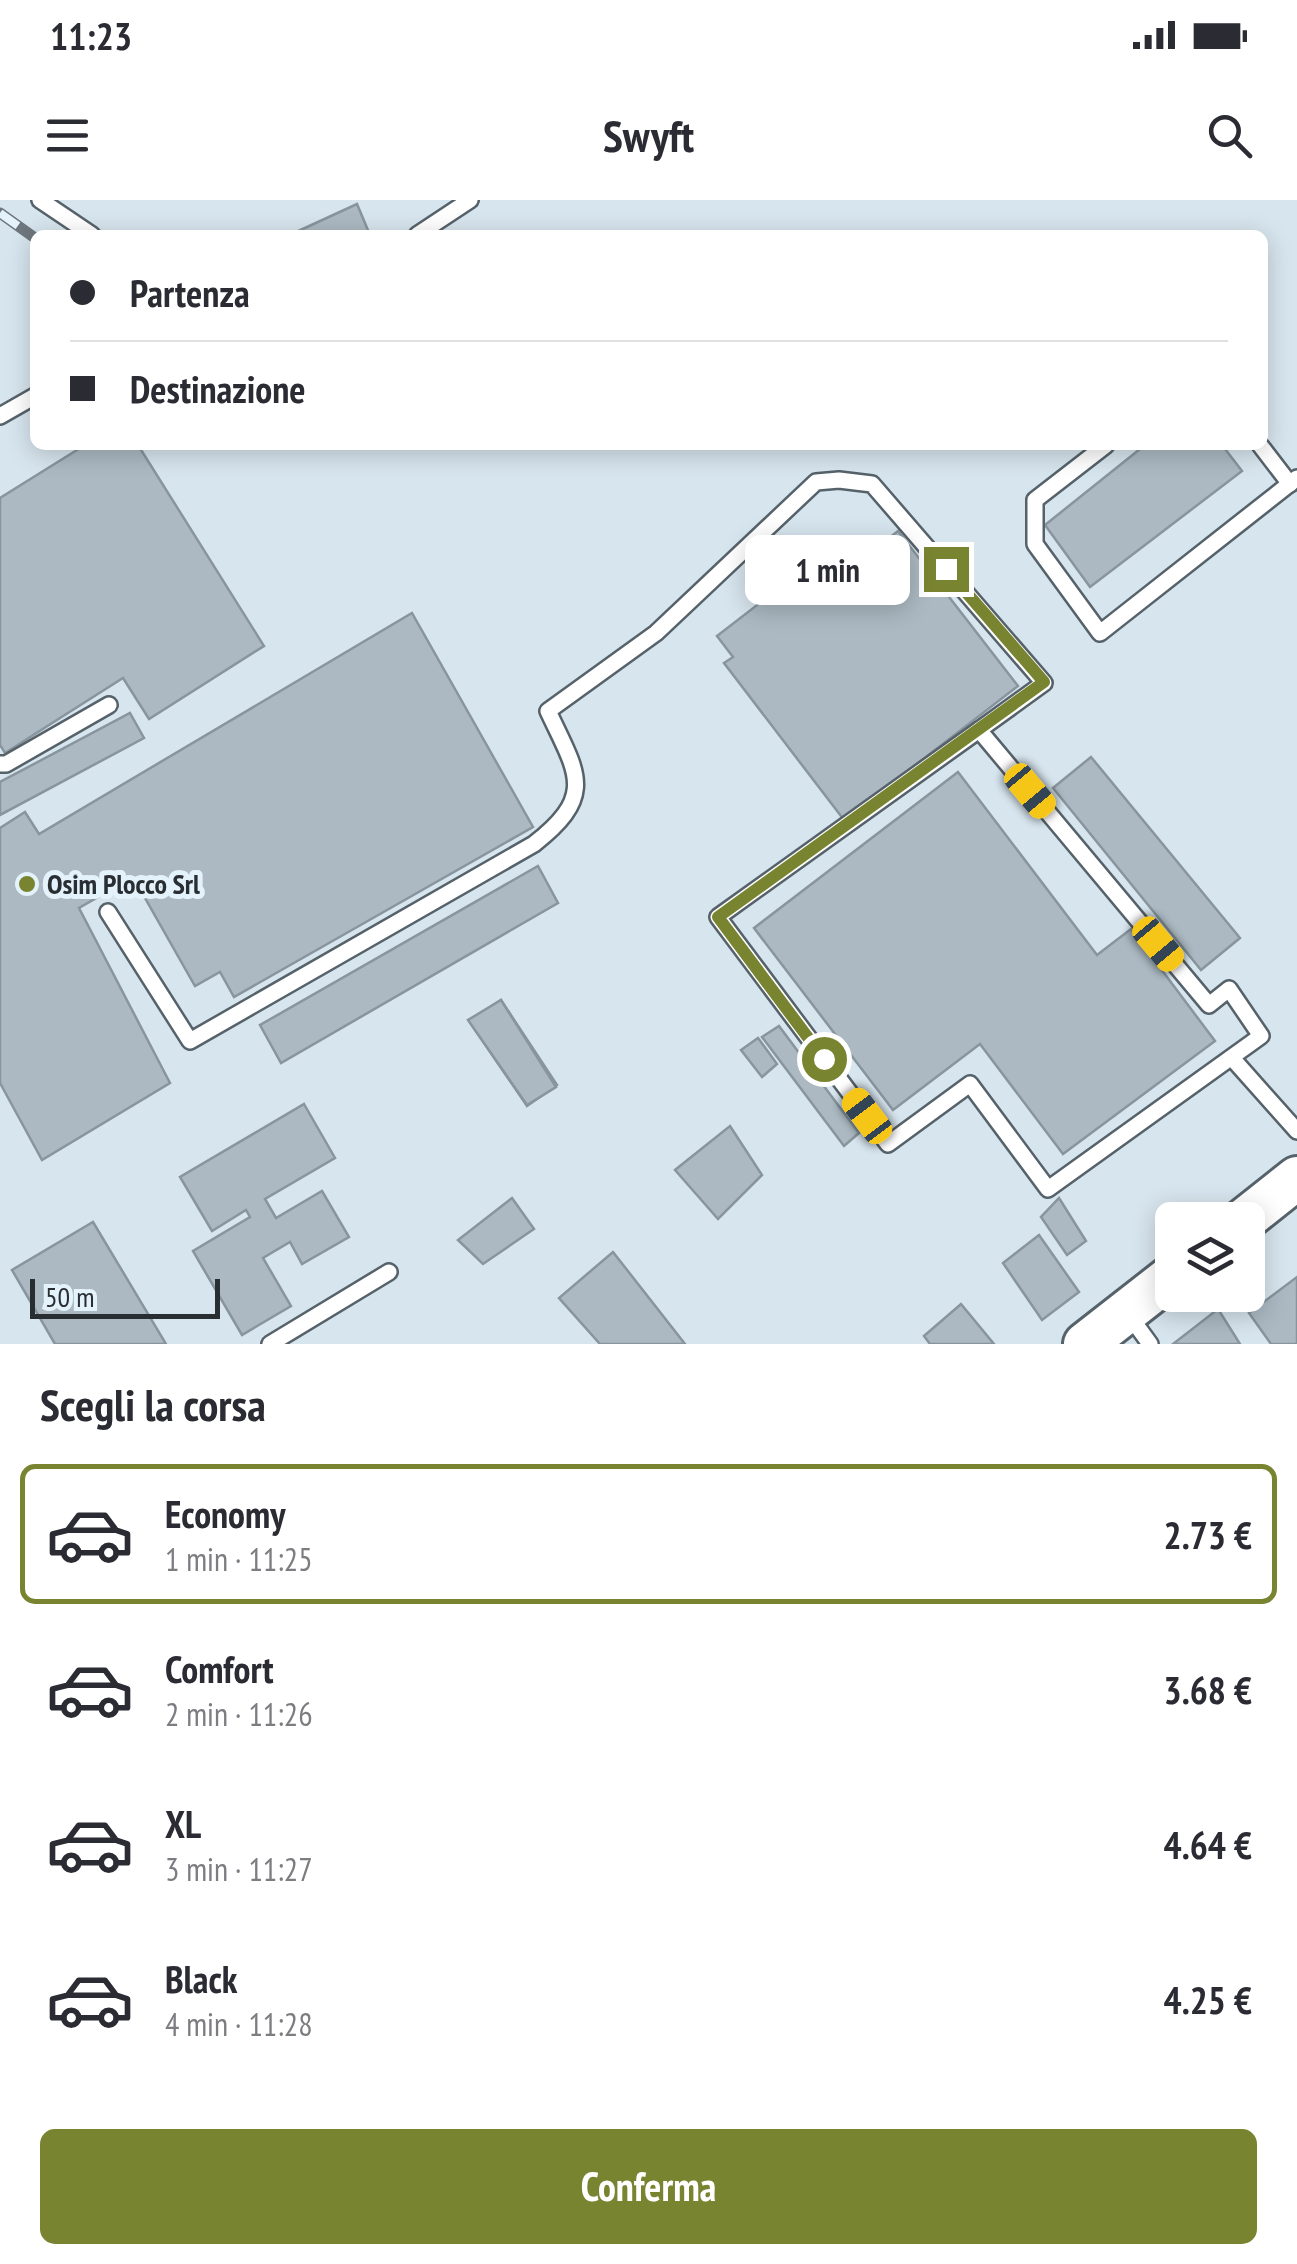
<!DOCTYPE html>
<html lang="it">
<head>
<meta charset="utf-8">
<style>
  :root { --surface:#fff; --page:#f2f2f3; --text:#2b2b33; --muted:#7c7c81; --line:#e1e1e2; --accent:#798431 }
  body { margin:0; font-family:"PT Sans Narrow",sans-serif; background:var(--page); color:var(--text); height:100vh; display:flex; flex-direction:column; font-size:38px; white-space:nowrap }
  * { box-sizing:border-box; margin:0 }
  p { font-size:32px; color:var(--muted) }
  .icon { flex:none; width:55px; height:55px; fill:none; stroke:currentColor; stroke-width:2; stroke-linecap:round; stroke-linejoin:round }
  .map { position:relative; height:1144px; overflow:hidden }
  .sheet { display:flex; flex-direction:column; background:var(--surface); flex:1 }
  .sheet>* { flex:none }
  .banner { position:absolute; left:30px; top:30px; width:1238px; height:220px; border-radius:15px; box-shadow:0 5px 25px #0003; display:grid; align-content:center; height:220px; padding:0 40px; background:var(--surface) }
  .tools { position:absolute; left:1155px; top:1002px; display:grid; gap:20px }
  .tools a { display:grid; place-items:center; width:110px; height:110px; border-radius:15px; background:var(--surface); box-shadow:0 5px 25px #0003; font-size:50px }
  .scale { position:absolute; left:30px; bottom:25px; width:190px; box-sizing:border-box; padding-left:10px; border:5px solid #292e32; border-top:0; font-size:28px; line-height:35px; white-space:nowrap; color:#292e32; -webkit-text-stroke:8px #e4f2fb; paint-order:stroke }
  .end { position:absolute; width:45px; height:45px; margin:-22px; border:12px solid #798431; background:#fff; box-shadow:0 0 0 5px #fff }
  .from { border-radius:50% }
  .bubble { position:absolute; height:70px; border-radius:15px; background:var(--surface); box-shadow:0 5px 25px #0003; font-size:32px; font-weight:800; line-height:70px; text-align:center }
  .car { position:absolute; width:30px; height:60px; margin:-30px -15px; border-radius:12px; box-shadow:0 0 8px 2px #0007; background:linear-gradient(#f5c518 24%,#345 0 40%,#f5c518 0 76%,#345 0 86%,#f5c518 0) }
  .banner b { display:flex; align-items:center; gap:35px; height:95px; font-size:38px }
  .banner b+b { border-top:2px solid var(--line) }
  .banner i { width:25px; height:25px; background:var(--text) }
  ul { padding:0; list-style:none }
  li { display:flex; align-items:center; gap:30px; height:140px; margin:0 20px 15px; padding:0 20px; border:5px solid transparent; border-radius:15px }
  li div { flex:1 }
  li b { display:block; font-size:38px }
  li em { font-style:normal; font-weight:800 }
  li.on { border-color:var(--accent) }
  li>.icon { width:90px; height:90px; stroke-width:1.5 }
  h2 { padding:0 40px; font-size:45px; line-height:120px }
  .primary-button { display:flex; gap:20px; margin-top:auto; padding:20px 40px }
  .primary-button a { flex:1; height:115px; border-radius:15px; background:var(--accent); color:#fff; font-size:40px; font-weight:800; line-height:115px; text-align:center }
  .status { display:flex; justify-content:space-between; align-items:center; height:70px; padding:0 50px; background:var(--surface); direction:ltr }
  .status svg { height:28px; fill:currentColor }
  header { display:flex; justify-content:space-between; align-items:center; height:130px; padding:0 40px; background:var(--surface); font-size:45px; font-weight:800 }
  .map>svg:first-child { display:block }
</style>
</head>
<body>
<div class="status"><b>11:23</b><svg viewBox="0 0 49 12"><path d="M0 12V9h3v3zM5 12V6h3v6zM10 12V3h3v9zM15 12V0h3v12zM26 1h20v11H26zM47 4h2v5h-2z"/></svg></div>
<header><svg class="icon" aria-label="menu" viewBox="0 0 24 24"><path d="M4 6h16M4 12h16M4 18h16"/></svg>Swyft<svg class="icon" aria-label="search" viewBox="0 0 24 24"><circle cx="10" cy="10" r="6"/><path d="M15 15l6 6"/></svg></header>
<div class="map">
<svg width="1297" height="1144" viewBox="0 0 1297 1144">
  <rect width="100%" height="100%" fill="#d7e5ee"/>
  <g fill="#acb9c2" stroke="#88959e" stroke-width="2.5">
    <path d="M357,4L370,35L294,33Z"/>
    <path d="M85,245H138L264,446L149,519L123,478L5,553L0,545V298Z"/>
    <path d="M1145,245H1222L1242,271L1090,387L1045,325Z"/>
    <path d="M898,331L1018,486L844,620L724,463L733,457L717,436L831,348L848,370Z"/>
    <path d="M412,413L533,627L234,797L220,772L195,786L133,677L79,708L170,883L42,960L0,883V628L25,612L39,634Z"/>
    <path d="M130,513L144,538L0,615V582Z"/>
    <path d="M1091,557L1240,738L1201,770L1053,588Z"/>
    <path d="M958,572L1097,755L1131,729L1215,841L1063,954L980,844L893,910L754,728Z"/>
    <path d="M538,666L558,703L281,863L260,825Z"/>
    <path d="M501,800L557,885L527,906L469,821Z"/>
    <path d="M501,800L556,887L527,905L468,820Z"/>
    <path d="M779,826L859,933L844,946L762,837Z"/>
    <path d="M758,838L777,864L762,877L741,850Z"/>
    <path d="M304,904L335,958L265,999L276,1018L322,991L349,1037L302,1064L290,1042L263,1058L291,1106L242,1135L193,1051L250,1017L246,1010L212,1031L180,977Z"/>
    <path d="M730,926L762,975L718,1019L675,970Z"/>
    <path d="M512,998L534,1029L483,1064L458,1040Z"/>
    <path d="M1059,998L1086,1041L1067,1055L1041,1017Z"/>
    <path d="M93,1022L166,1144H55L12,1070Z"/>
    <path d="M1039,1035L1079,1092L1042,1120L1003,1063Z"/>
    <path d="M613,1052L685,1144H600L559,1098Z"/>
    <path d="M1297,1077V1144H1271L1249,1113Z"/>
    <path d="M961,1104L994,1144H930L924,1136Z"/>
    <path d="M1218,1109L1240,1144H1173Z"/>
  </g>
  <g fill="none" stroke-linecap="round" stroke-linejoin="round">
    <defs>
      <g id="lane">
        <path d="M40,0L92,35"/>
        <path d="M417,35L470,0"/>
        <path d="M0,216L35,196"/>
        <path d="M1106,245L1035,300V344L1100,433L1297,278"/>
        <path d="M1260,245L1290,284"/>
        <path d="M979,530L1209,805L1229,789L1261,836L1048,989L970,884L888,944L718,717Z"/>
        <path d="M0,564H6L109,505"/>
        <path d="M108,712L190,841L534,644C597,595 577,573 548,511L656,433L816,282L839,280L872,284L1044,483L979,530"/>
        <path d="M1232,858L1297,931"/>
        <path d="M1129,1115L1150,1144"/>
        <path d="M270,1144L389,1072"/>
      </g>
      <g id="secondary">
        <path d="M1244,1020L1297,978"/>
        <path d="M1085,1144L1172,1076"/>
      </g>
    </defs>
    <use href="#lane" stroke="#56626a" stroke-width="20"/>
    <use href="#secondary" stroke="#56626a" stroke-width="48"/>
    <use href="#lane" stroke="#fff" stroke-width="15"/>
    <use href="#secondary" stroke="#fff" stroke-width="42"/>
    <defs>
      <path id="rail" d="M0,13L35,38"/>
    </defs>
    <use href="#rail" stroke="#6e777d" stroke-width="11"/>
    <use href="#rail" stroke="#e4f2fb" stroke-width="8" stroke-dasharray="22" stroke-linecap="butt"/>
  </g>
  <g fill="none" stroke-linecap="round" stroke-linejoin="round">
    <path stroke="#798431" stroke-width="12" d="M824,859L718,717L1044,482L946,369"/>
  </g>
  <circle fill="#798431" stroke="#e4f2fb" stroke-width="4" cx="27" cy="684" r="10"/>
  <g text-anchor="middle" stroke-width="10" stroke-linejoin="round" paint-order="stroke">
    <g font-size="28" font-weight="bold" fill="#292e32" stroke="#e4f2fb" text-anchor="start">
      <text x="47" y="694">Osim Plocco Srl</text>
    </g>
  </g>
</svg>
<div class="tools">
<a><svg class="icon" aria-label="layers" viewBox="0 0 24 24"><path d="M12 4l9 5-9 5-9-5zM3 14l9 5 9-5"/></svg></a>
</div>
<div class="scale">50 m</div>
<i class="end from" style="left:824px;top:859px"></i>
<i class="end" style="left:946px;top:369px"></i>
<div class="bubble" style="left:745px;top:335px;width:165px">1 min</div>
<i class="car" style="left:1030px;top:591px;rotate:140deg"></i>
<i class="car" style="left:1158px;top:744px;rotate:140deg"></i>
<i class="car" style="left:867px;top:916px;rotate:323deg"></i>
<div class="banner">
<b><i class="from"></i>Partenza</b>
<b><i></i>Destinazione</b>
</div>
</div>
<section class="sheet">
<h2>Scegli la corsa</h2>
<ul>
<li class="on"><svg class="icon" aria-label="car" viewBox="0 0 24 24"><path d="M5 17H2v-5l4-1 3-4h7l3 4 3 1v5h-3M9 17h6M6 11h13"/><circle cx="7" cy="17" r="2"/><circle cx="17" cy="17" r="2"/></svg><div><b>Economy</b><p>1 min · 11:25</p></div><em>2.73 €</em></li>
<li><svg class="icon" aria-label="car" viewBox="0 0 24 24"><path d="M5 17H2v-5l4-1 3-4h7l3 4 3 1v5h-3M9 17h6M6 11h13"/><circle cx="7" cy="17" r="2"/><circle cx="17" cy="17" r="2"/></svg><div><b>Comfort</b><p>2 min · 11:26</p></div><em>3.68 €</em></li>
<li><svg class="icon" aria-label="car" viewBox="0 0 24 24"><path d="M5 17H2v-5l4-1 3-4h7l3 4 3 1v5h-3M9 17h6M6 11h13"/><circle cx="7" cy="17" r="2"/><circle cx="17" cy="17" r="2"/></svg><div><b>XL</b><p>3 min · 11:27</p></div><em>4.64 €</em></li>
<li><svg class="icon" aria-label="car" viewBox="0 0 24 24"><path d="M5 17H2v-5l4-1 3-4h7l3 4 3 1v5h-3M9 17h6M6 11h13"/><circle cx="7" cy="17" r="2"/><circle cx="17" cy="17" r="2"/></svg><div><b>Black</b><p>4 min · 11:28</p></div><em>4.25 €</em></li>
</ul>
<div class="primary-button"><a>Conferma</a></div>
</section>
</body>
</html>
